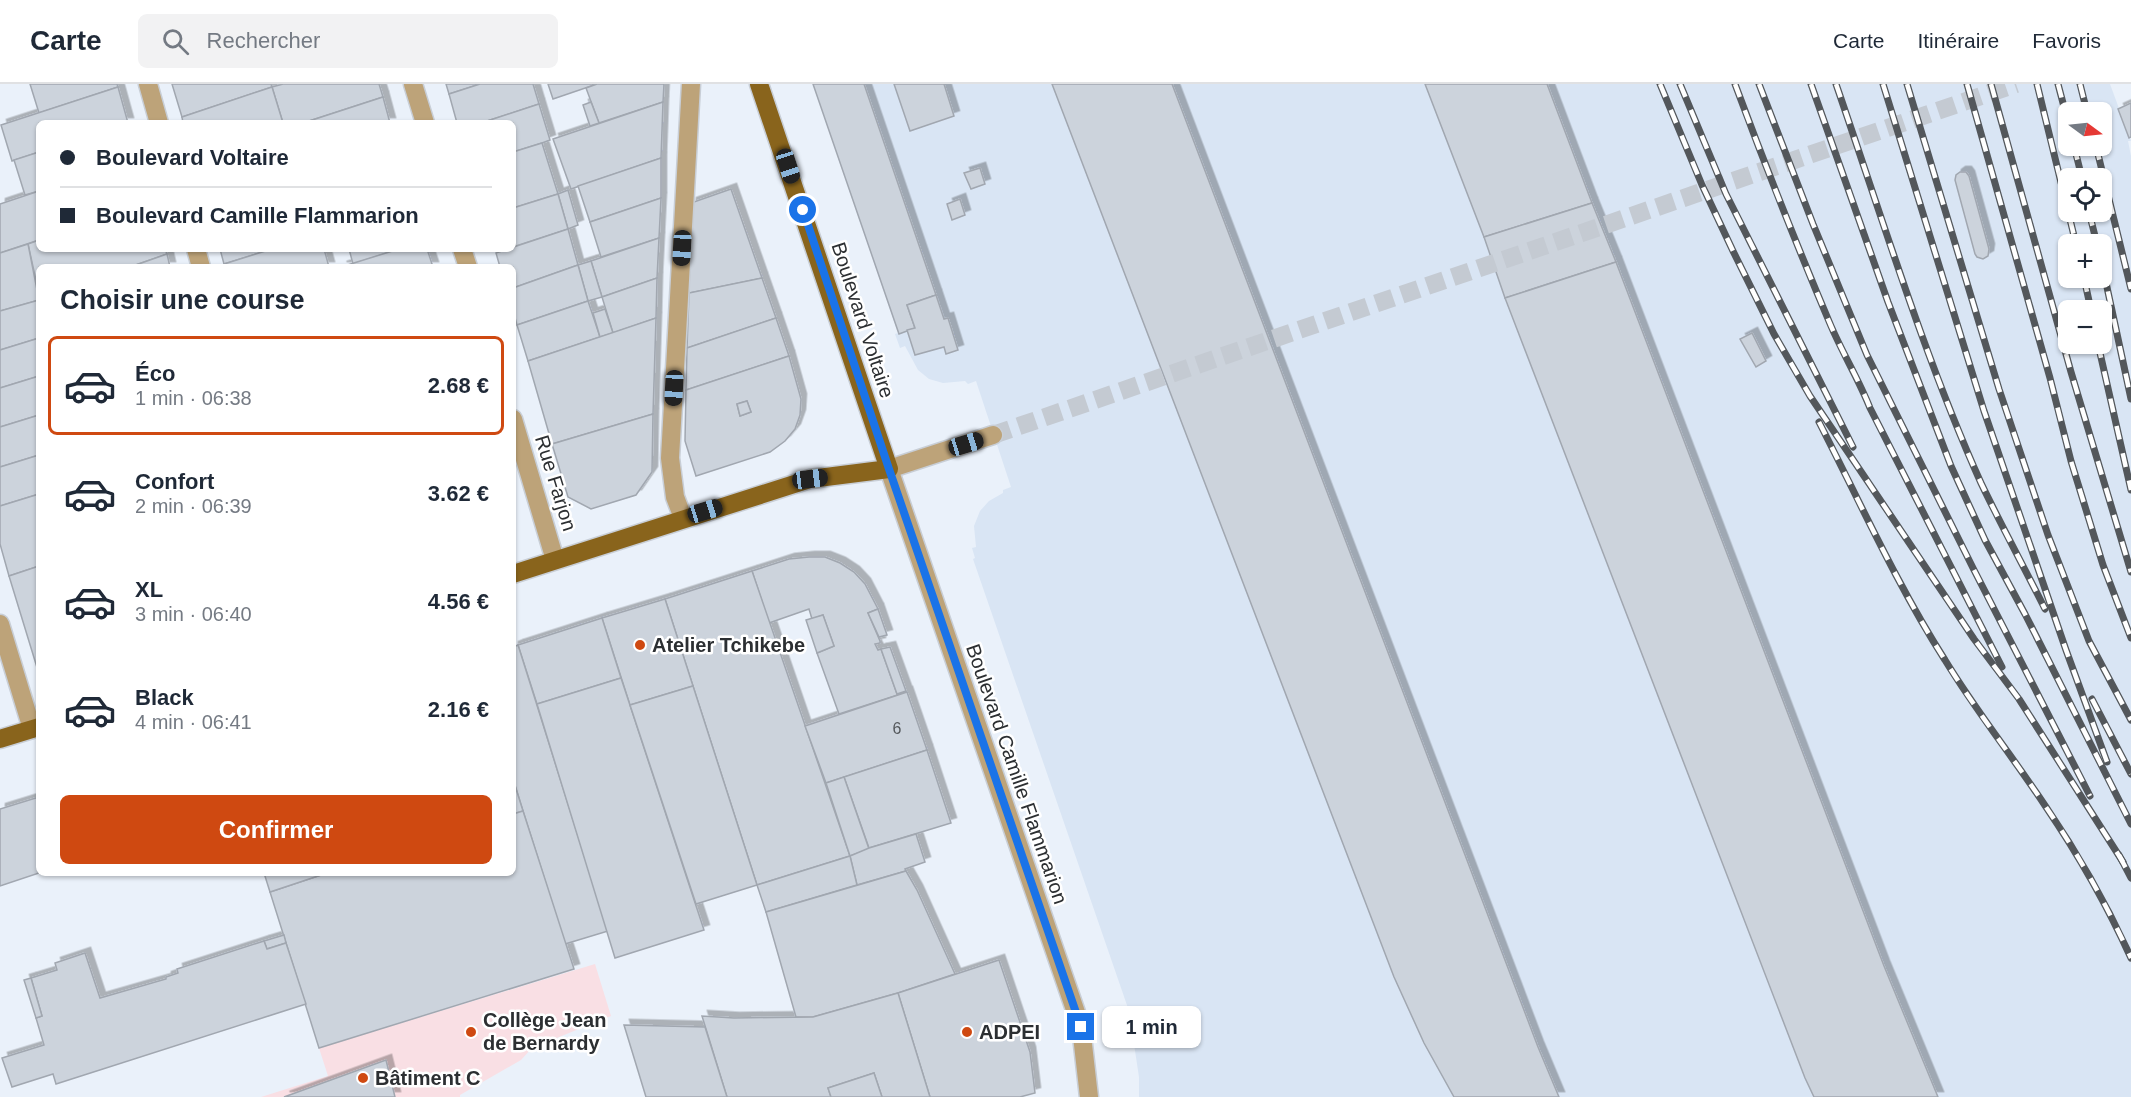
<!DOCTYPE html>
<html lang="fr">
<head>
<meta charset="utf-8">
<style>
  :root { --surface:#fff; --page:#f2f2f3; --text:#1f2937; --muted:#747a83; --line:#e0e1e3; --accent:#cf4911 }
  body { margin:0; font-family:Helvetica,sans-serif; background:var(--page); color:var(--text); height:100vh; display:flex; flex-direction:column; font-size:22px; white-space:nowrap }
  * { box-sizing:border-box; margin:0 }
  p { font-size:20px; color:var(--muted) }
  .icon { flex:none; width:33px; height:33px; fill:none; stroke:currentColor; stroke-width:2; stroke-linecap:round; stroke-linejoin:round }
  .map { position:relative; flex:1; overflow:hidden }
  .details { position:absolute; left:36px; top:180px; width:480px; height:612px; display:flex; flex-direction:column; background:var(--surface); border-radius:9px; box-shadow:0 2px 4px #0004 }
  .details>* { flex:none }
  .banner { position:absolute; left:36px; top:36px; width:480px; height:132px; border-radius:9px; box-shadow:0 2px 4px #0004; display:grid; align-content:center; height:132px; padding:0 24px; background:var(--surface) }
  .needle { width:39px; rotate:105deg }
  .fabs { position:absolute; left:2058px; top:18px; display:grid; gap:12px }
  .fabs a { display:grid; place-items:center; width:54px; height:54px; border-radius:9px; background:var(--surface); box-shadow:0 2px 4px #0004; font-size:30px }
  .end { position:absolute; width:27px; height:27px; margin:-14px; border:8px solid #1a73e8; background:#fff; box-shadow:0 0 0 3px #fff }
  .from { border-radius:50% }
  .bubble { position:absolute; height:42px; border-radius:9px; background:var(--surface); box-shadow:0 2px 4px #0004; font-size:20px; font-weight:800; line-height:42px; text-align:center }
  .car { position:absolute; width:18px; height:36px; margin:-18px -9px; border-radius:8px; box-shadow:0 0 4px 2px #0007; background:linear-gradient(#222 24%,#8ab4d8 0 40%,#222 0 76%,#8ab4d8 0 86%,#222 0) }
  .banner b { display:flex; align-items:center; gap:21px; height:57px; font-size:22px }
  .banner b+b { border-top:2px solid var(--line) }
  .banner i { width:15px; height:15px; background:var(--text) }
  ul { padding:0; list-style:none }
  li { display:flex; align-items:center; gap:18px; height:99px; margin:0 12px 9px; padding:0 12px; border:3px solid transparent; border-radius:9px }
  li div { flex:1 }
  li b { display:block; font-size:22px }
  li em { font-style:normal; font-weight:800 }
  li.active { border-color:var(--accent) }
  li>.icon { width:54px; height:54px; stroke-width:1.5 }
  h2 { padding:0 24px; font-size:27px; line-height:72px }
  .action { display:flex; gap:12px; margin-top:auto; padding:12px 24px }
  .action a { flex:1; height:69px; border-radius:9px; background:var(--accent); color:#fff; font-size:24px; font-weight:800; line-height:69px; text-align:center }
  header { display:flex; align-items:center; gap:36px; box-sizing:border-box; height:84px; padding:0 30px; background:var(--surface); border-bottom:2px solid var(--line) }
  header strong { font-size:28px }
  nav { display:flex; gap:33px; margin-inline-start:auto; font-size:21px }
  .search { width:420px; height:54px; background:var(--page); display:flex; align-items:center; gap:15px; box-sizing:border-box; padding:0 21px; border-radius:9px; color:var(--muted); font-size:22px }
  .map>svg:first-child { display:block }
</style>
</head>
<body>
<header>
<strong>Carte</strong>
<div class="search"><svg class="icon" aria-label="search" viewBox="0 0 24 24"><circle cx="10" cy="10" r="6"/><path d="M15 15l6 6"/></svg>Rechercher</div>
<nav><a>Carte</a><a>Itinéraire</a><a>Favoris</a></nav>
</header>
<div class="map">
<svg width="2131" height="1013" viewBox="0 0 2131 1013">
  <defs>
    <filter id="shadow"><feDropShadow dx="5.5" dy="-5.5" stdDeviation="0" flood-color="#0004"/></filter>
  </defs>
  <rect width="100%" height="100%" fill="#eaf1fa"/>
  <path fill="#d9e5f4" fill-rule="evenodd" d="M813,0H2110L2131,57H2128L2131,72V1013H1139V993L1129,927L973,475L975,474L972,464L976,463L974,442L980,427L989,417L1003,409V406L1011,403L976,297L968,300L965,297L943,299L929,295L918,286L905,262L900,264L895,250L898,249ZM2068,28H2102V62H2068ZM2068,94H2102V128H2068ZM2068,160H2102V194H2068ZM2068,226H2102V260H2068Z"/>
  <path fill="#f9dfe4" d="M595,880L611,932L532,964L521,976L460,1011V1013H261L328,992L319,964Z"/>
  <g fill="#ccd3dc" stroke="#a1a7b0" stroke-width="1.5" fill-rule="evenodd" filter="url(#shadow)">
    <path d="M30,0H117L118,3L39,29Z"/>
    <path d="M172,0H271L272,3L182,33Z"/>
    <path d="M283,0H379L383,13L303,39H283L272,3Z"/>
    <path d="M446,0H480L449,10Z"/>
    <path d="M480,0H533L539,20L481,39H457L449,10Z"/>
    <path d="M548,0H597L553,15Z"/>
    <path d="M597,0H664L663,18L599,39L586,4Z"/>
    <path d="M813,0H864L936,211L907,221L915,244L899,250Z"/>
    <path d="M894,0H944L954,32L910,47Z"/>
    <path d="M1052,0H1172L1538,963L1559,1013H1454L1424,959L1394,893Z"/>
    <path d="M1425,0H1547L1592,119L1484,153Z"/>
    <path d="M118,3L128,39H39V68L12,77L1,41Z"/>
    <path d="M272,3L283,39H183L182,33Z"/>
    <path d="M383,13L390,39H303Z"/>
    <path d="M591,18L599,39L590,42L583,21Z"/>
    <path d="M663,18L661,74L571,105L553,55Z"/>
    <path d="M2131,19V53L2129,54L2118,25Z"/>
    <path d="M539,20L550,56L542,59L513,68V39H481Z"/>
    <path d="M542,59L558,110L513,124V68Z"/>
    <path d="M39,68V107L25,111L14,76Z"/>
    <path d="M661,74V114L590,138L578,102Z"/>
    <path d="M980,84L985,100L971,105L964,89Z"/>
    <path d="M1960,88H1966L1969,92L1989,165L1988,172L1983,175L1977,173L1975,170L1955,96L1956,91Z"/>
    <path d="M731,105L762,194L689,209L691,119Z"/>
    <path d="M568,106L578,141L568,145L558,110Z"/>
    <path d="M39,107V156L0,169V120Z"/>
    <path d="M558,110L568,145L513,163V124Z"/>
    <path d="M661,114L659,154L601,173L590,138Z"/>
    <path d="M960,115L965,131L952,136L947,120Z"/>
    <path d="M1592,119L1616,178L1505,214L1484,153Z"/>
    <path d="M568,145L578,181L513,204V183H500L496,169Z"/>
    <path d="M659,154L657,194L602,213L591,177Z"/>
    <path d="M39,156V165H165L167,170L130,183H39V210L28,160Z"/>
    <path d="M28,160L39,216L0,227V169Z"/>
    <path d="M220,165H272L224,180Z"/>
    <path d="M272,165H324L329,183H225L224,180Z"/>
    <path d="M349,165H399L353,180Z"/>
    <path d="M399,165H427L433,183H341Z"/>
    <path d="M167,170L170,183H130Z"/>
    <path d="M591,177L602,213L588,217L578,181Z"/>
    <path d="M1616,178L1884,882L1938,1013H1814L1805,994L1505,214Z"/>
    <path d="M578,181L588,217L517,241L513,226V204Z"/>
    <path d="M657,194L656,234L613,249L602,213Z"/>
    <path d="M762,194L776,234L687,264L689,209Z"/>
    <path d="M936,211L944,235L948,234L958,266L946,270L944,263L915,271L907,246L915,244L907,221Z"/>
    <path d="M39,216V254L0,266V227Z"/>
    <path d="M588,217L600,253L528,277L517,241Z"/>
    <path d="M605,225L613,249L600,253L593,229Z"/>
    <path d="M656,234L653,330L552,360L528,277Z"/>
    <path d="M776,234L789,272L686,306L687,264Z"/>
    <path d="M1752,249L1766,277L1756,283L1740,255Z"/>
    <path d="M39,254V292L0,304V266Z"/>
    <path d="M789,272L801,315L800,331L795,345L785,357L770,368L696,392L685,357L686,306ZM747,317L751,328L740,332L737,320Z"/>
    <path d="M39,292V331L0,343V304Z"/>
    <path d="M747,317L751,328L740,332L737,320Z"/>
    <path d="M653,330L652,388L636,411L591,425L568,413L552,360Z"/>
    <path d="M39,331V371L0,383V343Z"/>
    <path d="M39,371V410L0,422V383Z"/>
    <path d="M39,410V482L9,492L0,460V422Z"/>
    <path d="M809,473H825L840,479L854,488L865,500L878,525L868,529L880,557V559L875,560L878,566L881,565L897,610L907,608L839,630L817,569L834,562L823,531L812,535L809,525L769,539L752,487L789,475Z"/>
    <path d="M39,482V590L9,492Z"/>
    <path d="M752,487L850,772L757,801L665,515Z"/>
    <path d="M665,515L693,602L630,621L602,534Z"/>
    <path d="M878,525L887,551L879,553L868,529Z"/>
    <path d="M823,531L834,562L817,569L806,536Z"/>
    <path d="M602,534L621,594L537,620L518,561Z"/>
    <path d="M518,561L608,847L565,860L513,695V563Z"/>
    <path d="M890,563L906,607L897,610L881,565Z"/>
    <path d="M621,594L704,846L615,874L537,620Z"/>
    <path d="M693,602L757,801L696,820L630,621Z"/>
    <path d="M907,608L927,666L826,699L805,642Z"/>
    <path d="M927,666L951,739L869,764L844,693Z"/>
    <path d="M844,693L869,765L850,772L826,699Z"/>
    <path d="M513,695L523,727L513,730Z"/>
    <path d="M39,713V789L0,802V725Z"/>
    <path d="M523,727L574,885L319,964L270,808L327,789H513V730Z"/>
    <path d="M916,750L925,778L905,785L906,787L857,801L850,772L869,764Z"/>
    <path d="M850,772L857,801L766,828L757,801Z"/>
    <path d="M906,787L917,806L955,890L898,909L813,933H796L766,828Z"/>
    <path d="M264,789H327L270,808Z"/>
    <path d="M284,851L286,859L267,865L264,857Z"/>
    <path d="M264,857L267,865L286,859L306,920L56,1000L53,990L12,1003L2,974L44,961L36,934L42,932L31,894L57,886L55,879L85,869L100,914L166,895V893L178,889L177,885Z"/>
    <path d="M999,876L1030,968L1035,1009L1020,1013H930L898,909Z"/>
    <path d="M31,894L42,932L36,934L24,896Z"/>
    <path d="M898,909L930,1013H882L874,989L828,1004L831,1013H727L702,932L734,934L813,933Z"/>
    <path d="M624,941L705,943L727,1013H646Z"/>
    <path d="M386,976L395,1013H284Z"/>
    <path d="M874,989L882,1013H831L828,1004Z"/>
  </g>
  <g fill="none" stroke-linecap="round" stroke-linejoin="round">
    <path stroke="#c4cad2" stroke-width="18" stroke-dasharray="18 9" stroke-linecap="butt" d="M993,351L2016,0"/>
    <defs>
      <g id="minor">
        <path d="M148,0L159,39"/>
        <path d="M413,0L425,39"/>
        <path d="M196,165L201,183"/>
        <path d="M462,165L468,183"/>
        <path d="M513,335L555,476"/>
        <path d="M993,351L889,385L1081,943L1089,1013"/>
        <path d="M683,434L675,413L670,374L691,0"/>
        <path d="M0,540L32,645"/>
      </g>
      <g id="major">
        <path d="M513,490L810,395L889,385L759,0"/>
        <path d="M0,655L39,643"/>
      </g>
    </defs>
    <use href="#minor" stroke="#c8ced6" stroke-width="21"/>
    <use href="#major" stroke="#c8ced6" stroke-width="21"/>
    <use href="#minor" stroke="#bda379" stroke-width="18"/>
    <use href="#major" stroke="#89641c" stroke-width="18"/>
    <defs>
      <g id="rail">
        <path d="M1660,0L1702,101L1733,167L1774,250L1810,312L1974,555L2019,615L2123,778"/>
        <path d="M1680,0L1726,110L1853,363"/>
        <path d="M1735,0C1765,81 1797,162 1831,242C1843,270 1859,296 1870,324L2002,583"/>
        <path d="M1759,0L1813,140L1867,271L1974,486L2090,712"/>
        <path d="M1811,0L1888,218L1951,382L1985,456L2025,530L2131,740"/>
        <path d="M1836,0C1882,133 1923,270 1981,399C2001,441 2024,483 2045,525"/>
        <path d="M1883,0L1984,327L2066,566L2107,678"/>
        <path d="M1907,0L1999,305L2048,451L2089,557L2131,636"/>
        <path d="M1967,0L2050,294L2071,377L2103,481L2131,554"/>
        <path d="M1991,0L2071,288L2131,488"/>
        <path d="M2037,0L2076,160"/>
        <path d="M2058,0L2068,38"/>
        <path d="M2080,0L2087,28"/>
        <path d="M2074,62L2082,94"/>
        <path d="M2096,62L2131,205"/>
        <path d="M2089,128L2097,160"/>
        <path d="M2102,180L2131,315"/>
        <path d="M2084,194L2091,226"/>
        <path d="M2098,260L2131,406"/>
        <path d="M1819,338C1860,418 1897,501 1945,576C1976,627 2013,673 2046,723C2078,770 2107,821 2131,874"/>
        <path d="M2092,615L2131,690"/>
        <path d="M2119,771L2131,794"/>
      </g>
    </defs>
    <use href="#rail" stroke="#53575b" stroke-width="7"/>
    <use href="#rail" stroke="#fff" stroke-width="4.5" stroke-dasharray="14" stroke-linecap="butt"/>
  </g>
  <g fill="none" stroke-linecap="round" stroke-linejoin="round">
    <path stroke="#1a73e8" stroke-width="8" d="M803,126L889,385L1081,943"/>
  </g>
  <g fill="#cf4911" stroke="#fff" stroke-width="2">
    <circle cx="640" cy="561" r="6"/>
    <circle cx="471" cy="948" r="6"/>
    <circle cx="967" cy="948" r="6"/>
    <circle cx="363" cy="994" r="6"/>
  </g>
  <g text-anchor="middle" stroke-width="5" stroke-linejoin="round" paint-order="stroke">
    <g font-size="16" fill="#54585c">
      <text x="897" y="650">6</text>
    </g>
    <g font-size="20" fill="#2c2f32" stroke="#fff">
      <text transform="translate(863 236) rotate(72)" y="7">Boulevard Voltaire</text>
      <text transform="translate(556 399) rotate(73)" y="7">Rue Farjon</text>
      <text transform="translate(1017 690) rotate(71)" y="7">Boulevard Camille Flammarion</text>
    </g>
    <g font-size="20" font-weight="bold" fill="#2c2f32" stroke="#fff" text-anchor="start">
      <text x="652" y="568">Atelier Tchikebe</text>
      <text x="483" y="943">Collège Jean<tspan x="483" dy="23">de Bernardy</tspan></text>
      <text x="979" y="955">ADPEI</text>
      <text x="375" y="1001">Bâtiment C</text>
    </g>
  </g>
</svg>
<div class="fabs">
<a><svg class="needle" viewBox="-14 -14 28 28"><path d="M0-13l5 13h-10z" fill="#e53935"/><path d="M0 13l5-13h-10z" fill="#747a83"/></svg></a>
<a><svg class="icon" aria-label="locate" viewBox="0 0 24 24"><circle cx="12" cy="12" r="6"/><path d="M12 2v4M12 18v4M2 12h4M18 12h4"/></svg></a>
<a>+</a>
<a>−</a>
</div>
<i class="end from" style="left:803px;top:126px"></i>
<i class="end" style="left:1081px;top:943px"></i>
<div class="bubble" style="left:1102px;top:922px;width:99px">1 min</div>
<i class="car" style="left:788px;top:82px;rotate:162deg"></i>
<i class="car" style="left:682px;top:164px;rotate:183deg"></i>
<i class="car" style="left:674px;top:304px;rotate:183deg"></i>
<i class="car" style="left:966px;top:360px;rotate:73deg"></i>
<i class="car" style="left:810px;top:395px;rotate:83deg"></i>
<i class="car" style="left:705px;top:427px;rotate:73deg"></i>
<div class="banner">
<b><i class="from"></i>Boulevard Voltaire</b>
<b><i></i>Boulevard Camille Flammarion</b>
</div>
<section class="details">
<h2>Choisir une course</h2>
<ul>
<li class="active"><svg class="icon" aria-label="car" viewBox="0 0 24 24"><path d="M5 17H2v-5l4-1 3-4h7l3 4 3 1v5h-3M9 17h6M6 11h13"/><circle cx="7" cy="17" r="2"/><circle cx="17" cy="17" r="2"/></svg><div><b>Éco</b><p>1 min · 06:38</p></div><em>2.68 €</em></li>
<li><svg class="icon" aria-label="car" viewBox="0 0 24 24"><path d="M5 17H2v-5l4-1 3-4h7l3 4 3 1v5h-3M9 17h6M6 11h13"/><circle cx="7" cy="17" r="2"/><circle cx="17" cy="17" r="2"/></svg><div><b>Confort</b><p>2 min · 06:39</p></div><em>3.62 €</em></li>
<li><svg class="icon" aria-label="car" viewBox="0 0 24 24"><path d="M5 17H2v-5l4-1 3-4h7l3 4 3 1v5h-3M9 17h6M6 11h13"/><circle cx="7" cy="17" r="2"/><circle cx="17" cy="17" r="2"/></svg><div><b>XL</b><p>3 min · 06:40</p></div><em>4.56 €</em></li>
<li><svg class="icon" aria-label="car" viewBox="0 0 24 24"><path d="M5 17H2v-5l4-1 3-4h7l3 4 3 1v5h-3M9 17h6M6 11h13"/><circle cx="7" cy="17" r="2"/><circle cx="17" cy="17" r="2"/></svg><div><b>Black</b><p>4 min · 06:41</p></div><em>2.16 €</em></li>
</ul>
<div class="action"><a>Confirmer</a></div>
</section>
</div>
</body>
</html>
